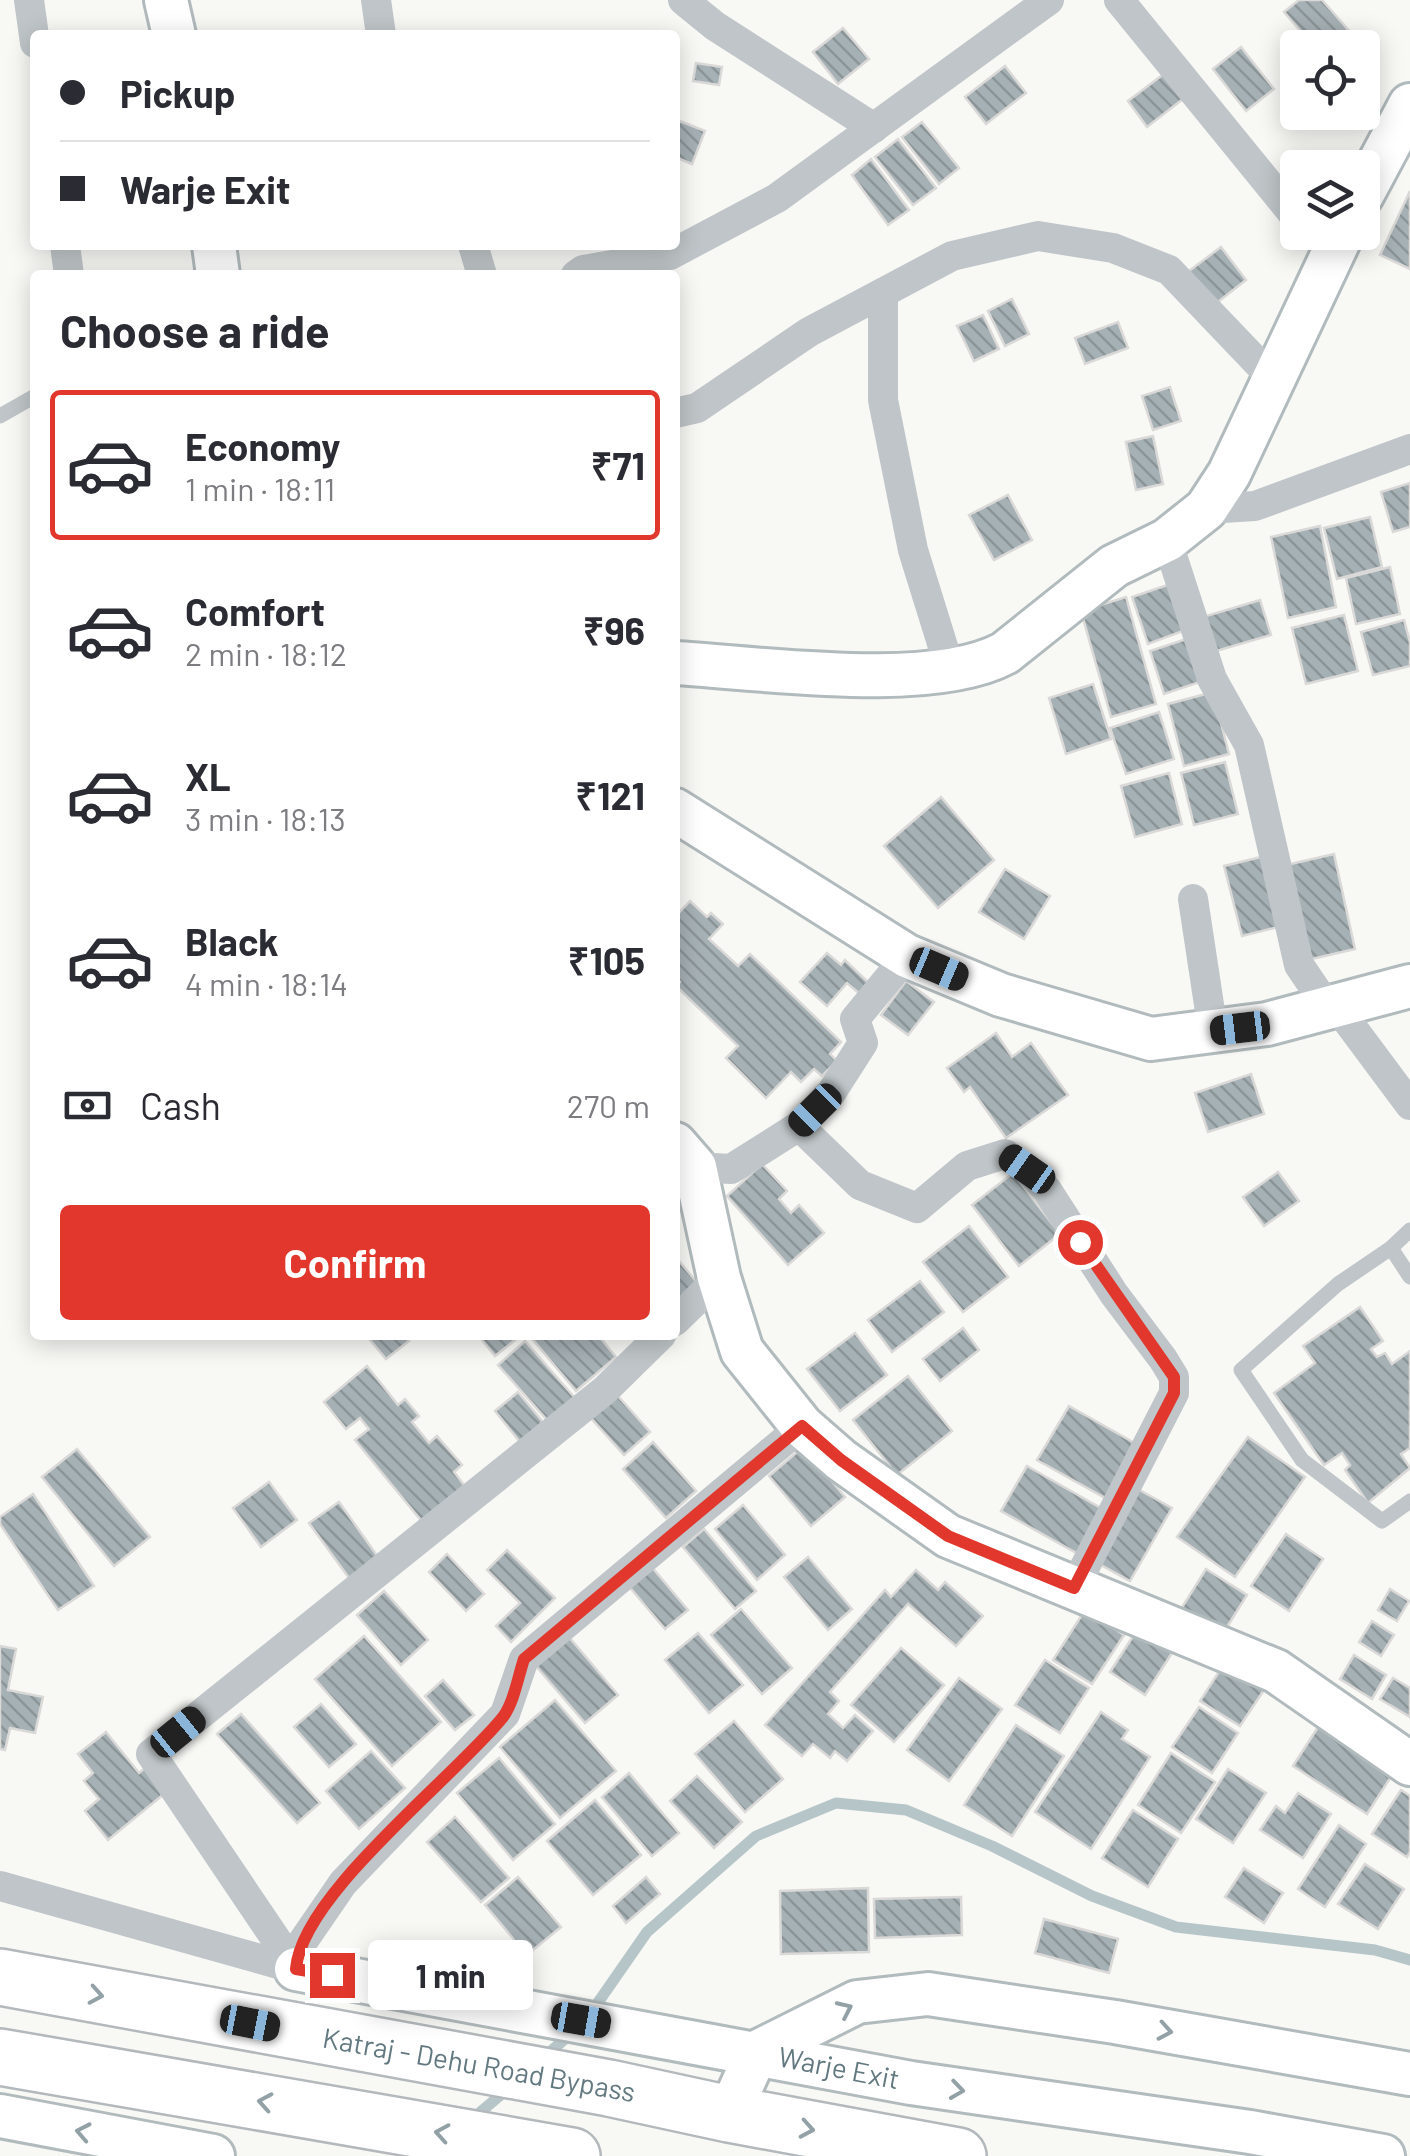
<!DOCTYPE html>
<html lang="en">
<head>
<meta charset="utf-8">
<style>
  :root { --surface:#fff; --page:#f2f2f3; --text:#2b2b33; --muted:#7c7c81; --line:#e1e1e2; --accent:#e1372c }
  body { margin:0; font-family:Barlow,sans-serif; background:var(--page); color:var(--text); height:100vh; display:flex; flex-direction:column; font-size:38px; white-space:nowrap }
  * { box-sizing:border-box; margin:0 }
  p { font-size:32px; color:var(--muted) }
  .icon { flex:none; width:55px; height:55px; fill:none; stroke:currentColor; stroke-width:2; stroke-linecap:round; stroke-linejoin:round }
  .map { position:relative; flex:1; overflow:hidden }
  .side { position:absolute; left:30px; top:270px; width:650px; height:1070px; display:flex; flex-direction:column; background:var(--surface); border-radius:10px; box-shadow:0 5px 25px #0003 }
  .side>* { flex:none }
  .top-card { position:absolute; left:30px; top:30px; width:650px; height:220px; border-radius:10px; box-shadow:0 5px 25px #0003; display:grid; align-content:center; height:220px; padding:0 30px; background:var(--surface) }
  .fabs { position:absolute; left:1280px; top:30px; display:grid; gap:20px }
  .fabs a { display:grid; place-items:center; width:100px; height:100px; border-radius:10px; background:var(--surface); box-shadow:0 5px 25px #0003; font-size:50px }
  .end { position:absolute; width:45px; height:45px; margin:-22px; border:12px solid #e1372c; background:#fff; box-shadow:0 0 0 5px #fff }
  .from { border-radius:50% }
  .bubble { position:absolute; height:70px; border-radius:10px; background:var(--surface); box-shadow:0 5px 25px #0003; font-size:32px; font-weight:700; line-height:70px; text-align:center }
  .car { position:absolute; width:30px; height:60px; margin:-30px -15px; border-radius:12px; box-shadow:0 0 8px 2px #0007; background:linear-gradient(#222 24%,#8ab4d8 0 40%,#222 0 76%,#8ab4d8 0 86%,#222 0) }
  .top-card b { display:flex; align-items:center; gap:35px; height:95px; font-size:38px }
  .top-card b+b { border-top:2px solid var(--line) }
  .top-card i { width:25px; height:25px; background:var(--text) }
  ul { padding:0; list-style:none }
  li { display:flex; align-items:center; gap:30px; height:150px; margin:0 20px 15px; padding:0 10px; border:5px solid transparent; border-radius:10px }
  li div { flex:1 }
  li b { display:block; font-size:38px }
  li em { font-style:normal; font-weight:700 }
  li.on { border-color:var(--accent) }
  li>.icon { width:90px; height:90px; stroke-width:1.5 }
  h2 { padding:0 30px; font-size:45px; line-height:120px }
  .pay { display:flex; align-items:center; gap:25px; height:110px; padding:0 30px; font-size:38px }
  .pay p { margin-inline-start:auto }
  .primary-button { display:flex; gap:20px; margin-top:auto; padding:20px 30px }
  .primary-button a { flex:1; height:115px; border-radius:10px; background:var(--accent); color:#fff; font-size:40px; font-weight:700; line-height:115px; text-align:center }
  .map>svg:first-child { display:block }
</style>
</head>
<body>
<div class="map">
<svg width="1410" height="2156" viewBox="0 0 1410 2156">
  <defs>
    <pattern id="building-back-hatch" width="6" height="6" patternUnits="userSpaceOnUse" patternTransform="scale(2.5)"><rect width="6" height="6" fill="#a6b1b5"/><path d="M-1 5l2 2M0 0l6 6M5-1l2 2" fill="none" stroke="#8b9598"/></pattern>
  </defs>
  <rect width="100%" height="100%" fill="#f8f8f5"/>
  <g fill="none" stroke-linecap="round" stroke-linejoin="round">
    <g stroke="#b6c6c8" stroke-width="11">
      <path d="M590,2014L647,1932L756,1836L836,1803L906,1810L992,1846L1092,1896L1176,1927L1375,1950L1410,1960"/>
      <path d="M543,2058L574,2031"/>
      <path d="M471,2120L510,2087"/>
    </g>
  </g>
  <g fill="url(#building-back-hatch)" stroke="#dad9d8" stroke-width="2.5">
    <path d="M1299,0H1322L1358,41L1350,48H1315L1284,12Z"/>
    <path d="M843,28L869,59L838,84L813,52Z"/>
    <path d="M1241,47L1274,89L1246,111L1213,69Z"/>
    <path d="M696,63L722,67L719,85L693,81Z"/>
    <path d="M1005,66L1026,93L986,124L965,97Z"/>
    <path d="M1173,67L1192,92L1147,127L1128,101Z"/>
    <path d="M675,119L705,131L692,164L675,157Z"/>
    <path d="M922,122L959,168L939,184L902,137Z"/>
    <path d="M898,139L936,188L913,205L875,157Z"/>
    <path d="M871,159L909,210L888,225L852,175Z"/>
    <path d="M1410,191V269L1380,255Z"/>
    <path d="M1221,247L1246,280L1214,305L1189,271Z"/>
    <path d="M1012,299L1029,334L1005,346L988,311Z"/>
    <path d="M983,315L999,349L974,361L957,326Z"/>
    <path d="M1118,322L1128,348L1085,364L1075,338Z"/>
    <path d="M1170,387L1181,421L1153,430L1142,396Z"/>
    <path d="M1153,436L1163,484L1136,490L1126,442Z"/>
    <path d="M1410,483V527L1393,532L1381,492Z"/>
    <path d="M1008,495L1032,540L994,560L969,515Z"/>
    <path d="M1370,517L1382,567L1337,579L1324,528Z"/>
    <path d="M1320,526L1336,607L1288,618L1271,537Z"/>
    <path d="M1390,567L1400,614L1356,624L1346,578Z"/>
    <path d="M1176,582L1191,628L1148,644L1132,597Z"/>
    <path d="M1126,597L1156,704L1111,717L1081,611Z"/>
    <path d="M1260,600L1271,635L1206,654L1196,619Z"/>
    <path d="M1344,615L1358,671L1306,684L1292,628Z"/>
    <path d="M1404,620L1410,642V666L1373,675L1361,632Z"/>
    <path d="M1192,637L1206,680L1164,694L1150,651Z"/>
    <path d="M1093,684L1111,739L1066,754L1049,698Z"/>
    <path d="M1213,692L1229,754L1184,766L1168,704Z"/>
    <path d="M1159,712L1174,759L1126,774L1110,728Z"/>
    <path d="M1225,762L1238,814L1194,825L1181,773Z"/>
    <path d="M1169,773L1182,824L1135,837L1121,786Z"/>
    <path d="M941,797L994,860L938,908L884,846Z"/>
    <path d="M1334,854L1355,949L1303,961L1282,866Z"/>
    <path d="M1269,855L1286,925L1242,936L1224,866Z"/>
    <path d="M1005,869L1050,896L1024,939L979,912Z"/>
    <path d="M690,901L707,917L711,913L723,924L709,939L738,966L750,954L841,1042L830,1054L837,1061L822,1076L814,1069L801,1082L791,1072L766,1098L726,1058L738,1046L676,986L680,982L675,977V917Z"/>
    <path d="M827,953L841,965L845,960L870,984L860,994L847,983L827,1006L800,982Z"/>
    <path d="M906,981L934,1002L908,1035L881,1015Z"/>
    <path d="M996,1033L1012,1057L1031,1043L1068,1095L1006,1138L970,1087L964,1092L947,1068Z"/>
    <path d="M1251,1074L1264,1114L1208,1132L1195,1093Z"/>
    <path d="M762,1164L787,1191L779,1199L791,1213L799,1205L824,1233L788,1265L727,1196Z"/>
    <path d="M1278,1172L1299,1201L1264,1226L1243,1197Z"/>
    <path d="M1013,1173L1060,1234L1019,1266L972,1205Z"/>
    <path d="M969,1226L1008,1277L963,1312L923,1262Z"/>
    <path d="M675,1256L699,1285L675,1304Z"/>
    <path d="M920,1281L944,1312L892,1352L868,1320Z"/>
    <path d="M1360,1307L1383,1341L1371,1349L1377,1357L1385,1353L1392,1364L1410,1351V1448L1401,1454L1410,1468L1368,1503L1345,1470L1350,1465L1342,1453L1324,1465L1274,1393L1315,1363L1303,1346Z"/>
    <path d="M963,1328L979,1350L940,1381L923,1359Z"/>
    <path d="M855,1333L887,1375L840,1411L807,1369Z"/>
    <path d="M366,1335H404L409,1341L386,1359Z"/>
    <path d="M478,1335H517L519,1337L495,1356Z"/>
    <path d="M529,1335H598L616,1357L576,1391Z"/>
    <path d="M525,1341L575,1398L548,1421L498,1365Z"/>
    <path d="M367,1366L398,1405L405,1399L419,1416L412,1422L429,1443L437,1436L462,1465L454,1472L467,1489L424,1524L355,1440L369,1429L360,1418L346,1429L324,1402Z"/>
    <path d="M908,1376L952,1431L897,1475L853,1420Z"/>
    <path d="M518,1392L543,1422L520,1442L495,1411Z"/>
    <path d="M617,1395L650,1432L624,1455L591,1418Z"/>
    <path d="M1069,1406L1138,1445L1107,1499L1037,1460Z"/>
    <path d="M1248,1437L1305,1477L1235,1577L1177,1537Z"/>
    <path d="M653,1442L696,1491L666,1518L623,1469Z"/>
    <path d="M803,1447L845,1497L811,1526L769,1476Z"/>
    <path d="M77,1449L150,1537L114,1566L42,1477Z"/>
    <path d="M1027,1466L1106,1511L1080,1555L1001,1511Z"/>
    <path d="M269,1482L297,1520L261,1547L233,1508Z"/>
    <path d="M1134,1487L1172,1508L1130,1581L1092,1560Z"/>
    <path d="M33,1494L94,1586L58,1610L0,1524V1517Z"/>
    <path d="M339,1502L378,1557L349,1578L309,1523Z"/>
    <path d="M743,1505L785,1555L757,1580L715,1529Z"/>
    <path d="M704,1529L756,1591L735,1609L683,1547Z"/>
    <path d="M1286,1534L1323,1559L1289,1611L1251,1586Z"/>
    <path d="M507,1550L555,1598L511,1642L496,1626L520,1603L487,1570Z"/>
    <path d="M447,1554L484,1594L466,1611L429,1572Z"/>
    <path d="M808,1557L852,1609L828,1630L784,1577Z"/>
    <path d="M650,1565L688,1610L665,1629L627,1584Z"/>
    <path d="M1206,1569L1247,1595L1222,1635L1181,1609Z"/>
    <path d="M916,1570L938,1590L945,1582L983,1616L956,1646L908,1604L830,1692L839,1701L828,1714L843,1728L855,1715L873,1731L847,1761L835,1751L830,1758L813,1744L802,1756L765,1725L885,1590L891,1597Z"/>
    <path d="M1390,1589L1409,1601L1397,1621L1378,1610Z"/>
    <path d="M384,1591L428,1640L401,1665L357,1615Z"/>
    <path d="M741,1609L792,1668L762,1694L711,1635Z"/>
    <path d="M1085,1610L1124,1635L1092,1684L1053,1660Z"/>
    <path d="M1372,1621L1394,1635L1381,1656L1359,1642Z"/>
    <path d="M1137,1630L1172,1653L1145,1695L1110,1672Z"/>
    <path d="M698,1633L743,1685L709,1713L665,1660Z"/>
    <path d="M364,1636L441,1722L392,1766L315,1679Z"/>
    <path d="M569,1637L618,1695L585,1723L535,1665Z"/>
    <path d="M0,1646L16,1649L8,1690L43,1697L35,1733L10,1728L5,1750L0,1749Z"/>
    <path d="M901,1648L944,1685L894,1742L851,1705Z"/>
    <path d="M1354,1655L1386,1675L1372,1699L1340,1679Z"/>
    <path d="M1045,1660L1089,1688L1060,1733L1015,1705Z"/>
    <path d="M1226,1661L1266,1687L1240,1726L1200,1701Z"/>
    <path d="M959,1678L1002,1709L949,1781L907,1750Z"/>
    <path d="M1393,1678L1410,1688V1717L1380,1699Z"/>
    <path d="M443,1680L474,1715L455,1730L425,1696Z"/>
    <path d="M555,1700L616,1771L560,1818L500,1747Z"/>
    <path d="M321,1704L356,1744L329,1767L294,1727Z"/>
    <path d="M1199,1707L1238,1733L1212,1773L1172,1747Z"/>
    <path d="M1101,1712L1128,1730L1122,1739L1150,1757L1091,1849L1035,1812Z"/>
    <path d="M241,1714L320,1803L297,1823L217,1734Z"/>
    <path d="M734,1721L783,1779L745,1812L695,1754Z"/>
    <path d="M1322,1721L1396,1769L1367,1814L1293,1766Z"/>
    <path d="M1016,1725L1064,1756L1012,1836L964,1805Z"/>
    <path d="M106,1732L139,1773L150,1764L170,1789L108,1840L85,1811L99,1799L84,1781L93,1773L78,1754Z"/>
    <path d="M371,1751L405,1788L359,1829L326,1791Z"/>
    <path d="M1171,1753L1215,1782L1181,1833L1138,1805Z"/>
    <path d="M499,1758L555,1824L513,1860L457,1793Z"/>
    <path d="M1228,1769L1266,1793L1233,1843L1196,1819Z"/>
    <path d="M629,1773L679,1833L652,1856L602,1797Z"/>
    <path d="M697,1776L742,1822L714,1848L670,1801Z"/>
    <path d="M1401,1790L1410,1796V1852L1407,1857L1372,1834Z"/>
    <path d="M1298,1793L1331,1814L1303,1858L1260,1830L1276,1806L1285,1813Z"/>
    <path d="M595,1800L641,1855L593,1895L547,1841Z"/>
    <path d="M1133,1810L1178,1839L1148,1887L1102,1858Z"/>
    <path d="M455,1817L509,1878L481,1902L427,1842Z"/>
    <path d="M1339,1825L1366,1844L1325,1907L1298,1889Z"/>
    <path d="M1365,1864L1404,1889L1378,1929L1338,1904Z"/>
    <path d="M1244,1868L1283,1893L1264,1923L1225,1897Z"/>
    <path d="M518,1877L561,1927L527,1955L485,1905Z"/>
    <path d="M646,1877L660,1894L626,1923L613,1906Z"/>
    <path d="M868,1888L869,1952L781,1954L780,1891Z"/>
    <path d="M961,1897L962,1935L875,1938L874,1899Z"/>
    <path d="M1044,1919L1118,1939L1109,1973L1035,1953Z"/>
  </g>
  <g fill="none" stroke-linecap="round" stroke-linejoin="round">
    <defs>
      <g id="secondary">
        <path d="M166,0L174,35"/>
        <path d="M1362,195L1410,105"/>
        <path d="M214,245L218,275"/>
        <path d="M675,663C761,668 931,693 1005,653L1114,566L1167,540L1206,509L1229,474L1343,232"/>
        <path d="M675,810L907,956L1001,995L1151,1039L1267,1024L1410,986"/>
        <path d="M675,1144L695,1167L719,1278L742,1351L802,1426L841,1460L948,1536L1276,1671L1410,1764"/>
        <path d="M296,1969L911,2083L1250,2132L1383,2156"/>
        <path d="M729,2114L757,2052L857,2002L928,1994L1115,2022L1410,2074"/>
        <path d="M0,2116L213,2156"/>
      </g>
      <g id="highway">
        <path d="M0,1977L609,2088L729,2114L958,2156"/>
        <path d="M0,2057L572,2156"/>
      </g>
    </defs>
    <use href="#secondary" stroke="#b1babc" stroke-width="48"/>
    <use href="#highway" stroke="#b2b8bb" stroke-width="60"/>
    <g stroke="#bfc5c8" stroke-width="15">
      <path d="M0,416L35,396"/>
      <path d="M1410,1230L1391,1248L1338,1284L1241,1370L1302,1460L1382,1521L1410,1501"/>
      <path d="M1391,1248L1410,1277"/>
    </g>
    <g stroke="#bfc5c8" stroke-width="30">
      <path d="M29,0L35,43"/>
      <path d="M376,0L381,35"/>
      <path d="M683,0L715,26L874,128"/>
      <path d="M1119,0L1298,220"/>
      <path d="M65,245L69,275"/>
      <path d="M473,245L482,275"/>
      <path d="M576,275L583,270L670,255L777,198L1049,0"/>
      <path d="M883,293V400L913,550L950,669"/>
      <path d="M675,413L697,408L809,332L952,256L1038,236L1113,248L1169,270L1273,379"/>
      <path d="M1206,509L1255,506L1410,449"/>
      <path d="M1167,540L1212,679L1249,745L1299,965L1318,993L1337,1007L1410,1105"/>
      <path d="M1193,899L1213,1031"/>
      <path d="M799,1126L860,1185L917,1208L967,1166L1005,1154L1027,1169L1047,1190L1114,1294L1163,1359L1174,1377V1393L1074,1588"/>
      <path d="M695,1167L731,1169L799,1126L831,1093L863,1043L855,1019L907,956"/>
      <path d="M675,1321L719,1278"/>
      <path d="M0,1886L296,1969L151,1754L605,1390L661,1335"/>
      <path d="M296,1969L297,1950L343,1883L505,1714L524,1659L802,1426"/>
    </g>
    <use href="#secondary" stroke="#fff" stroke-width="42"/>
    <use href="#highway" stroke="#fff" stroke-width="55"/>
  </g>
  <defs><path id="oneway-chevron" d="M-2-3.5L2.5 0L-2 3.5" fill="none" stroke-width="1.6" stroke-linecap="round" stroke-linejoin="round" transform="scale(2.5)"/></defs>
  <g stroke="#92a1a6">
    <use href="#oneway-chevron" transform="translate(96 1995) rotate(10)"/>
    <use href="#oneway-chevron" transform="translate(845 2009) rotate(-25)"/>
    <use href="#oneway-chevron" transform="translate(1165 2031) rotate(10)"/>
    <use href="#oneway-chevron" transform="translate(957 2090) rotate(8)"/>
    <use href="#oneway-chevron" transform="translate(265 2102) rotate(-170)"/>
    <use href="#oneway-chevron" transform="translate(807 2129) rotate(10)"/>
    <use href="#oneway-chevron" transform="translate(83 2132) rotate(-169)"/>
    <use href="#oneway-chevron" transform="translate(442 2133) rotate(-170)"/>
  </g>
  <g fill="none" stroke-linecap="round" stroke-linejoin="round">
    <path stroke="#e1372c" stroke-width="12" d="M332,1975L296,1969C301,1895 455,1777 503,1717C514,1702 518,1677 524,1659L802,1426L841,1460L948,1536L1074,1588L1174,1393V1377L1080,1242"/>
  </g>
  <g text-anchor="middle" stroke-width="10" stroke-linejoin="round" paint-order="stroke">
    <g font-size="28" fill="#637980" stroke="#fff">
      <text transform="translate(479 2065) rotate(10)" y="10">Katraj - Dehu Road Bypass</text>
      <text transform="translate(839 2068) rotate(11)" y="10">Warje Exit</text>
    </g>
  </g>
</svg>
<div class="fabs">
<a><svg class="icon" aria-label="locate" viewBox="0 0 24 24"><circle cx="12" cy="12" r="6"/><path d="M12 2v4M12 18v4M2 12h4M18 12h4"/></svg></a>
<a><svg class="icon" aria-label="layers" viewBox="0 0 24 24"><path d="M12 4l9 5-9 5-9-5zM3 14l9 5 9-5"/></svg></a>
</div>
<i class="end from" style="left:1080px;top:1242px"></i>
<i class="end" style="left:332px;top:1975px"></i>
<div class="bubble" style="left:368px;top:1940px;width:165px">1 min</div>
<i class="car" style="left:939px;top:969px;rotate:113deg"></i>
<i class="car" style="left:1240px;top:1028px;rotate:263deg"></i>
<i class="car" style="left:815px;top:1110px;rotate:225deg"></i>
<i class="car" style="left:1027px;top:1169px;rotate:305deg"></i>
<i class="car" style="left:178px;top:1732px;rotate:51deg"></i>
<i class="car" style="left:581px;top:2020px;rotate:100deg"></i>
<i class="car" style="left:250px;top:2023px;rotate:101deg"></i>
<div class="top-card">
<b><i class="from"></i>Pickup</b>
<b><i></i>Warje Exit</b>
</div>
<section class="side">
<h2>Choose a ride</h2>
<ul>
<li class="on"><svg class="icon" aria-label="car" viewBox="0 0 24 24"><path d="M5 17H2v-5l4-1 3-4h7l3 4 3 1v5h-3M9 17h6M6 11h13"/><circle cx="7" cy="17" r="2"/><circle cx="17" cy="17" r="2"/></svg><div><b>Economy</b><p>1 min · 18:11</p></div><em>₹71</em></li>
<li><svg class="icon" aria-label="car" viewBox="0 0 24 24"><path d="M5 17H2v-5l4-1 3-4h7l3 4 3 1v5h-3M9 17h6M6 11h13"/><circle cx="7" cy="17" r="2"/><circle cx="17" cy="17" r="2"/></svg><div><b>Comfort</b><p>2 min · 18:12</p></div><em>₹96</em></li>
<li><svg class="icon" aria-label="car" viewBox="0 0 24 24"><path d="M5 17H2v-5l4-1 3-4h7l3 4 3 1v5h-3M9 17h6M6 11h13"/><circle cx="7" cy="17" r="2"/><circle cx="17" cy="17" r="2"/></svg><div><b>XL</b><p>3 min · 18:13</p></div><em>₹121</em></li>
<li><svg class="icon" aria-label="car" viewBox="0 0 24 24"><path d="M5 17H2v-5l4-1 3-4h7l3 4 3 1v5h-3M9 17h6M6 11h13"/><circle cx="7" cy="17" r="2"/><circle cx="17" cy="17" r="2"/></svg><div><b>Black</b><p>4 min · 18:14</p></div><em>₹105</em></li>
</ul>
<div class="pay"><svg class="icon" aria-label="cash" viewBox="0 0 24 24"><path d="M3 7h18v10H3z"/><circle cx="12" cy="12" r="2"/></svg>Cash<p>270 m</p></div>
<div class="primary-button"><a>Confirm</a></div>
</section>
</div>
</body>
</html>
